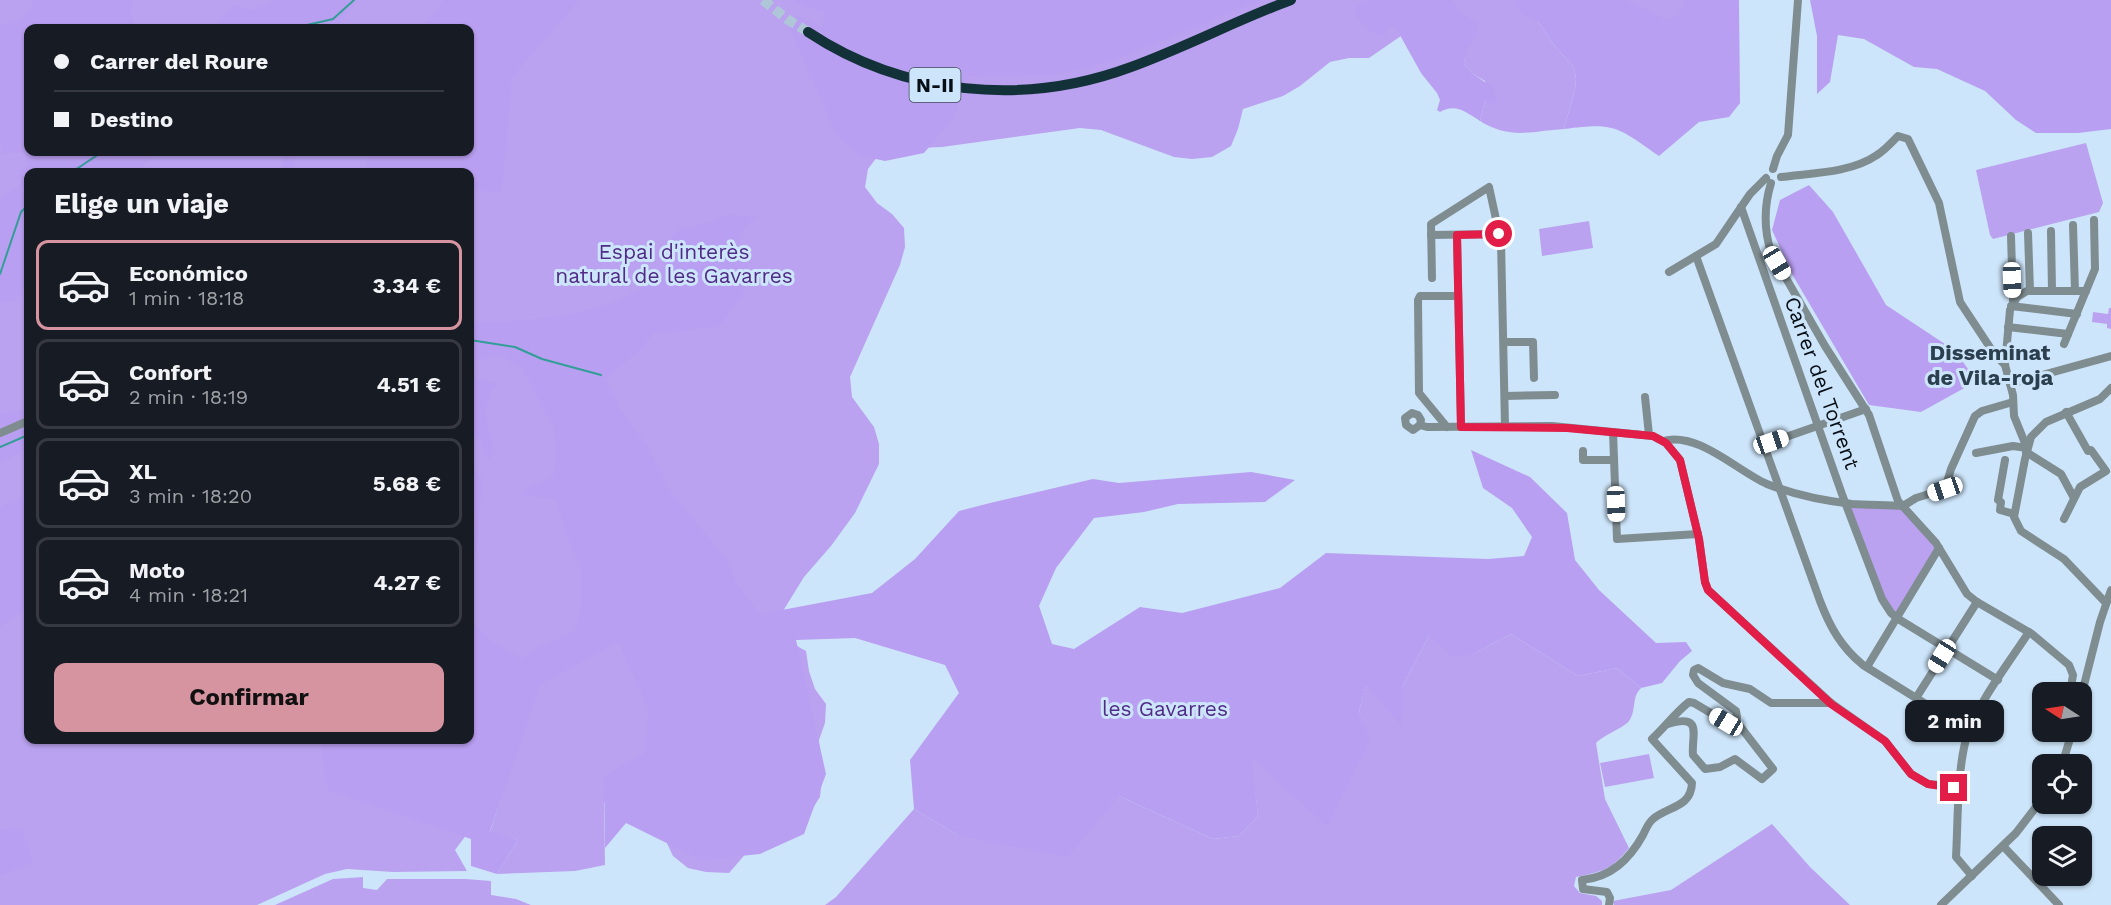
<!DOCTYPE html>
<html lang="es">
<head>
<meta charset="utf-8">
<style>
  :root { --surface:#171b24; --page:#20242c; --text:#f1f3f6; --muted:#9ea1a6; --line:#363941; --accent:#d694a1 }
  body { margin:0; font-family:"Work Sans",sans-serif; background:var(--page); color:var(--text); height:100vh; display:flex; flex-direction:column; font-size:22px; white-space:nowrap }
  * { box-sizing:border-box; margin:0 }
  p { font-size:20px; color:var(--muted) }
  .icon { flex:none; width:33px; height:33px; fill:none; stroke:currentColor; stroke-width:2; stroke-linecap:round; stroke-linejoin:round }
  .map { position:relative; flex:1; overflow:hidden }
  .drawer { position:absolute; left:24px; top:168px; width:450px; height:576px; display:flex; flex-direction:column; background:var(--surface); border-radius:12px; box-shadow:0 2px 4px #0004 }
  .drawer>* { flex:none }
  .hud { position:absolute; left:24px; top:24px; width:450px; height:132px; border-radius:12px; box-shadow:0 2px 4px #0004; display:grid; align-content:center; height:132px; padding:0 30px; background:var(--surface) }
  .needle { width:39px; rotate:282deg }
  .tools { position:absolute; left:2032px; top:682px; display:grid; gap:12px }
  .tools a { display:grid; place-items:center; width:60px; height:60px; border-radius:12px; background:var(--surface); box-shadow:0 2px 4px #0004; font-size:30px }
  .end { position:absolute; width:27px; height:27px; margin:-14px; border:8px solid #e11d48; background:#fff; box-shadow:0 0 0 3px #fff }
  .from { border-radius:50% }
  .bubble { position:absolute; height:42px; border-radius:12px; background:var(--surface); box-shadow:0 2px 4px #0004; font-size:20px; font-weight:700; line-height:42px; text-align:center }
  .car { position:absolute; width:18px; height:36px; margin:-18px -9px; border-radius:8px; box-shadow:0 0 4px 2px #0007; background:linear-gradient(#fff 24%,#345 0 40%,#fff 0 76%,#345 0 86%,#fff 0) }
  .hud b { display:flex; align-items:center; gap:21px; height:57px; font-size:22px }
  .hud b+b { border-top:2px solid var(--line) }
  .hud i { width:15px; height:15px; background:var(--text) }
  ul { padding:0; list-style:none }
  li { display:flex; align-items:center; gap:18px; height:90px; margin:0 12px 9px; padding:0 18px; border:3px solid var(--line); border-radius:12px }
  li div { flex:1 }
  li b { display:block; font-size:22px }
  li em { font-style:normal; font-weight:700 }
  li.active { border-color:var(--accent) }
  li>.icon { width:54px; height:54px; stroke-width:1.5 }
  h2 { padding:0 30px; font-size:27px; line-height:72px }
  .cta { display:flex; gap:12px; margin-top:auto; padding:12px 30px }
  .cta a { flex:1; height:69px; border-radius:12px; background:var(--accent); color:#111; font-size:24px; font-weight:700; line-height:69px; text-align:center }
  .map>svg:first-child { display:block }
</style>
</head>
<body>
<div class="map">
<svg width="2111" height="905" viewBox="0 0 2111 905">
  <rect width="100%" height="100%" fill="#cde5fa"/>
  <g fill="#baa2f0" fill-rule="evenodd">
    <path d="M0,0H1555L1538,21L1553,44L1574,67L1576,79L1575,90L1564,129C1531,131 1511,140 1480,121L1485,101L1491,103L1485,81L1473,74L1464,64L1465,50L1420,29L1401,36L1369,58H1349L1330,62L1300,86L1283,96L1243,109L1238,129L1231,146L1212,157L1192,159L1174,157L1101,130L1080,128L942,147L898,149L880,153L868,169L865,187L877,203L892,214L904,228L905,247L900,265L850,377L852,397L874,427L879,444V464L855,513L831,546L804,577L783,611L790,642L806,651L809,671L815,689L826,704L825,723L819,740L822,778L820,797L809,814L755,843L729,873L706,872L688,868L673,856L665,839L604,802L605,865L575,871L497,874L518,840L490,832L501,798L473,826L455,850L467,871L393,872L347,869L325,874L257,905H0ZM28,28H470V152H28ZM28,172H470V740H28Z"/>
    <path d="M1577,0H1723L1699,35Z"/>
    <path d="M2086,143L2103,203L2099,212L1993,239L1990,235L1976,170Z"/>
    <path d="M1589,221L1593,248L1542,256L1539,229Z"/>
    <path d="M2109,308H2111V329L2107,328V324L2092,322L2093,312L2108,314Z"/>
    <path d="M1849,505L1901,509L1938,550L1898,617L1888,607Z"/>
    <path d="M1511,634L1578,676L1617,668L1641,688C1631,698 1637,710 1629,721C1625,727 1604,735 1596,743L1605,799L1629,848C1611,870 1604,871 1576,877L1574,886L1580,893L1596,896L1602,901V905H825L836,897L914,809L958,835L1119,796L1213,839L1239,836L1258,816L1251,758L1278,781L1369,740L1359,711L1366,684L1402,726V687L1429,636L1473,654Z"/>
    <path d="M1649,754L1654,778L1605,787L1600,763Z"/>
    <path d="M1772,824L1810,867L1850,905H1614L1613,901L1671,890Z"/>
    <path d="M363,877V888L377,890L387,879H466L491,881V895L516,899L531,905H275L333,879Z"/>
  </g>
  <g fill="#b99ff1">
    <path d="M34,0H134L130,10L136,28H28V152H168L152,156L137,172H28C28,193 32,282 21,295C16,301 8,302 0,303V199C8,192 17,190 22,181L19,172L28,165L25,152L2,153V145H0V25C18,23 28,18 34,0Z"/>
    <path d="M274,0H360L334,28H214L233,5L253,10Z"/>
    <path d="M444,0H579L512,77L502,192L470,190V172H380L372,167L370,172H366L369,152H470V28H423Z"/>
    <path d="M795,0H1261L1118,58L1090,67L1057,74L967,76L954,118L924,153L885,161L858,155L836,134L788,24L795,15L821,27L826,13L800,4Z"/>
    <path d="M1369,0H1452L1459,11L1479,24C1476,40 1466,46 1464,64L1473,74L1494,88L1496,103L1494,105L1485,101L1480,121C1466,112 1455,103 1440,112L1437,110L1440,100L1437,93L1421,73L1396,28L1389,27L1385,35C1371,35 1361,26 1355,14L1358,5Z"/>
    <path d="M1515,0H1626L1667,20L1678,16L1686,0H1739L1740,103L1729,117L1699,122L1659,156C1617,127 1616,122 1564,129L1575,90L1576,79L1574,67L1553,44L1538,21L1522,14Z"/>
    <path d="M1810,0H2111V129L2078,133H2036L2016,120L1985,91L1937,69L1914,67L1864,39L1838,35L1830,82L1817,94V36Z"/>
    <path d="M285,152H296L291,172H281Z"/>
    <path d="M1809,185L1833,212L1886,305L1954,350L1977,381L1921,412L1869,405L1792,274L1772,230L1780,200Z"/>
    <path d="M726,214L757,217C742,228 740,233 738,252L749,268C749,293 733,308 718,327L654,333L640,350L605,379L623,413L648,447L672,494L726,558L736,583L760,614L872,593L915,559L959,511L990,503L1093,479L1119,483L1251,472L1295,480L1265,502L1178,504L1144,512L1094,518L1056,568L1039,606L1052,644L1074,649L1140,607L1182,613L1280,588L1326,553L1488,559L1524,556L1532,537L1512,508L1483,488L1471,450L1530,477L1567,513L1575,560L1599,590L1656,643L1686,642L1692,651L1680,661L1662,683L1641,688L1617,668L1578,676L1511,634L1473,654L1454,658L1429,636L1402,687V727L1366,685L1359,711L1370,740L1327,826L1252,759L1258,816L1239,836L1213,839L1119,796L1068,857L958,835L914,809L910,760L959,693L945,665L855,638L796,640L826,774L804,834L760,854L701,860L626,823L605,848L604,777L646,752L648,708L618,642L541,684L490,831L518,840L497,874L471,866V839L328,790L320,740H470V619L491,641L522,659L540,647L574,632L581,611V568L567,536L556,499L524,496V491L553,476L557,456L553,427L523,369L500,355L471,362L475,378L497,384C479,410 487,423 494,451L489,460L479,438L470,433V323C518,322 588,318 631,294C648,284 663,269 676,255L670,238L678,230L714,221Z"/>
    <path d="M28,408V449L0,463V414Z"/>
    <path d="M470,467L482,478L477,548L471,558L470,556Z"/>
    <path d="M28,495V613L24,610L0,627V507Z"/>
    <path d="M21,828L33,863L0,875V831Z"/>
  </g>
  <g fill="none" stroke-linecap="round" stroke-linejoin="round">
    <g stroke="#339d97" stroke-width="2">
      <path d="M294,28L333,19L354,0"/>
      <path d="M72,172L102,152"/>
      <path d="M0,274L21,212L28,205"/>
      <path d="M470,340L515,347L542,359L601,375"/>
      <path d="M0,447L28,435"/>
    </g>
    <path stroke="#afc5d8" stroke-width="10" stroke-dasharray="10 5" stroke-linecap="butt" d="M763,0L787,19L808,32"/>
    <g stroke="#7f8d91" stroke-width="8">
      <path d="M1773,169L1777,156L1788,135L1798,0"/>
      <path d="M1781,177C1812,173 1851,173 1877,155C1885,150 1891,143 1898,136L1908,139L1939,203L1960,302L1995,355L2005,365"/>
      <path d="M1771,183C1764,206 1764,230 1771,252L1825,346L1869,415L1898,501L1936,543L1967,594L1977,602L2032,634L2069,665L2073,675L2070,693"/>
      <path d="M1741,207L1843,497L1882,599L1891,613L1900,620L1998,680"/>
      <path d="M2073,225L2075,291"/>
      <path d="M2051,231L2052,291"/>
      <path d="M2028,233L2030,291"/>
      <path d="M1431,235L1499,234"/>
      <path d="M1457,235L1461,427"/>
      <path d="M2011,236L2013,302"/>
      <path d="M1696,256L1820,601C1830,627 1841,647 1863,665L1969,731"/>
      <path d="M1669,272L1716,244L1750,194L1766,178"/>
      <path d="M1432,278L1431,224L1489,187L1501,242L1505,426"/>
      <path d="M2011,306L2077,314"/>
      <path d="M2008,327L2068,334"/>
      <path d="M1504,342H1533L1534,378"/>
      <path d="M2064,344L2095,269L2094,220"/>
      <path d="M2010,384L2111,356"/>
      <path d="M1505,396L1555,395"/>
      <path d="M1645,397L1649,435"/>
      <path d="M1420,425L1421,420L1418,415L1412,413L1405,418L1406,425L1413,430L1420,425L1427,427L1552,426L1653,436L1666,443L1680,460L1699,539L1705,582L1708,590L1831,703L1885,741L1911,774L1928,784L1961,787"/>
      <path d="M1447,427L1419,393L1418,300L1420,296H1458"/>
      <path d="M1613,432L1617,539L1698,534"/>
      <path d="M0,433L28,421"/>
      <path d="M1663,441C1698,431 1737,471 1767,484C1792,494 1825,501 1852,504C1869,505 1886,505 1903,506"/>
      <path d="M1763,445L1866,409"/>
      <path d="M2027,448L2014,416L2013,395L2005,365L2010,310L2017,297L2027,291H2086"/>
      <path d="M1583,451V460H1614"/>
      <path d="M2026,452L2061,474L2074,498"/>
      <path d="M1976,453L2013,446L2027,448"/>
      <path d="M2005,460L1998,500L2001,502L2000,510L2014,514"/>
      <path d="M1903,506L1916,498L1945,489L1951,469L1975,416L1982,411L2013,402"/>
      <path d="M2064,519L2080,487L2106,471L2091,450L2088,451L2066,412"/>
      <path d="M2106,603L2064,559L2021,531L2014,517L2025,459L2031,437L2046,422L2100,399L2111,388"/>
      <path d="M1867,667L1939,548"/>
      <path d="M2082,693L2100,622L2111,590"/>
      <path d="M1916,698L1977,602"/>
      <path d="M1668,724C1704,713 1691,736 1693,755L1705,769L1720,767L1735,759L1762,779L1773,769L1736,721L1737,717L1736,711L1698,683L1693,675L1694,670L1698,668L1723,683L1750,689L1771,703H1831"/>
      <path d="M2062,765L2072,732"/>
      <path d="M2003,846L2059,905"/>
      <path d="M1972,876L1956,857C1958,822 1957,768 1967,736C1979,701 2008,664 2029,632"/>
      <path d="M1609,905L1610,898L1607,892L1583,889L1582,880C1611,877 1629,860 1643,835C1646,829 1648,823 1653,819C1668,806 1691,808 1692,783L1652,739C1665,727 1675,713 1689,702L1694,703L1726,722L1733,723L1736,721"/>
      <path d="M1941,905L2016,833L2043,798"/>
    </g>
    <path stroke="#133139" stroke-width="10" d="M808,32C903,95 1024,107 1131,67C1186,47 1237,20 1291,0"/>
  </g>
  <g fill="none" stroke-linecap="round" stroke-linejoin="round">
    <path stroke="#e11d48" stroke-width="8" d="M1499,234L1457,235L1461,427L1567,428L1653,436L1666,443L1680,460L1699,539L1705,582L1708,590L1831,704L1885,741L1911,774L1928,784L1954,788"/>
  </g>
  <g text-anchor="middle" stroke-width="6" stroke-linejoin="round" paint-order="stroke">
    <rect fill="#cde5fa" stroke="#424e5a" stroke-width="1.5" x="909.5" y="68" width="51" height="34" rx="4.5"/>
    <g font-size="20" font-weight="bold" fill="#070e15">
      <text x="935" y="92">N-II</text>
    </g>
    <g font-size="21" fill="#512b88" stroke="#cde5fa">
      <text x="674" y="259">Espai d'interès<tspan x="674" dy="24">natural de les Gavarres</tspan></text>
      <text x="1165" y="716">les Gavarres</text>
    </g>
    <g font-size="21" fill="#070e15" stroke="#cde5fa">
      <text transform="translate(1822 383) rotate(70)" y="7">Carrer del Torrent</text>
    </g>
    <g font-size="22" font-weight="bold" fill="#2b3f4f" stroke="#cde5fa">
      <text x="1990" y="360">Disseminat<tspan x="1990" dy="25">de Vila-roja</tspan></text>
    </g>
  </g>
</svg>
<div class="tools">
<a><svg class="needle" viewBox="-14 -14 28 28"><path d="M0-13l5 13h-10z" fill="#e53935"/><path d="M0 13l5-13h-10z" fill="#9ea1a6"/></svg></a>
<a><svg class="icon" aria-label="locate" viewBox="0 0 24 24"><circle cx="12" cy="12" r="6"/><path d="M12 2v4M12 18v4M2 12h4M18 12h4"/></svg></a>
<a><svg class="icon" aria-label="layers" viewBox="0 0 24 24"><path d="M12 4l9 5-9 5-9-5zM3 14l9 5 9-5"/></svg></a>
</div>
<i class="end from" style="left:1499px;top:234px"></i>
<i class="end" style="left:1954px;top:788px"></i>
<div class="bubble" style="left:1905px;top:700px;width:99px">2 min</div>
<i class="car" style="left:1777px;top:263px;rotate:149deg"></i>
<i class="car" style="left:2012px;top:280px;rotate:178deg"></i>
<i class="car" style="left:1771px;top:442px;rotate:71deg"></i>
<i class="car" style="left:1945px;top:489px;rotate:251deg"></i>
<i class="car" style="left:1616px;top:504px;rotate:178deg"></i>
<i class="car" style="left:1942px;top:656px;rotate:212deg"></i>
<i class="car" style="left:1726px;top:722px;rotate:301deg"></i>
<div class="hud">
<b><i class="from"></i>Carrer del Roure</b>
<b><i></i>Destino</b>
</div>
<section class="drawer">
<h2>Elige un viaje</h2>
<ul>
<li class="active"><svg class="icon" aria-label="car" viewBox="0 0 24 24"><path d="M5 17H2v-5l4-1 3-4h7l3 4 3 1v5h-3M9 17h6M6 11h13"/><circle cx="7" cy="17" r="2"/><circle cx="17" cy="17" r="2"/></svg><div><b>Económico</b><p>1 min · 18:18</p></div><em>3.34 €</em></li>
<li><svg class="icon" aria-label="car" viewBox="0 0 24 24"><path d="M5 17H2v-5l4-1 3-4h7l3 4 3 1v5h-3M9 17h6M6 11h13"/><circle cx="7" cy="17" r="2"/><circle cx="17" cy="17" r="2"/></svg><div><b>Confort</b><p>2 min · 18:19</p></div><em>4.51 €</em></li>
<li><svg class="icon" aria-label="car" viewBox="0 0 24 24"><path d="M5 17H2v-5l4-1 3-4h7l3 4 3 1v5h-3M9 17h6M6 11h13"/><circle cx="7" cy="17" r="2"/><circle cx="17" cy="17" r="2"/></svg><div><b>XL</b><p>3 min · 18:20</p></div><em>5.68 €</em></li>
<li><svg class="icon" aria-label="car" viewBox="0 0 24 24"><path d="M5 17H2v-5l4-1 3-4h7l3 4 3 1v5h-3M9 17h6M6 11h13"/><circle cx="7" cy="17" r="2"/><circle cx="17" cy="17" r="2"/></svg><div><b>Moto</b><p>4 min · 18:21</p></div><em>4.27 €</em></li>
</ul>
<div class="cta"><a>Confirmar</a></div>
</section>
</div>
</body>
</html>
